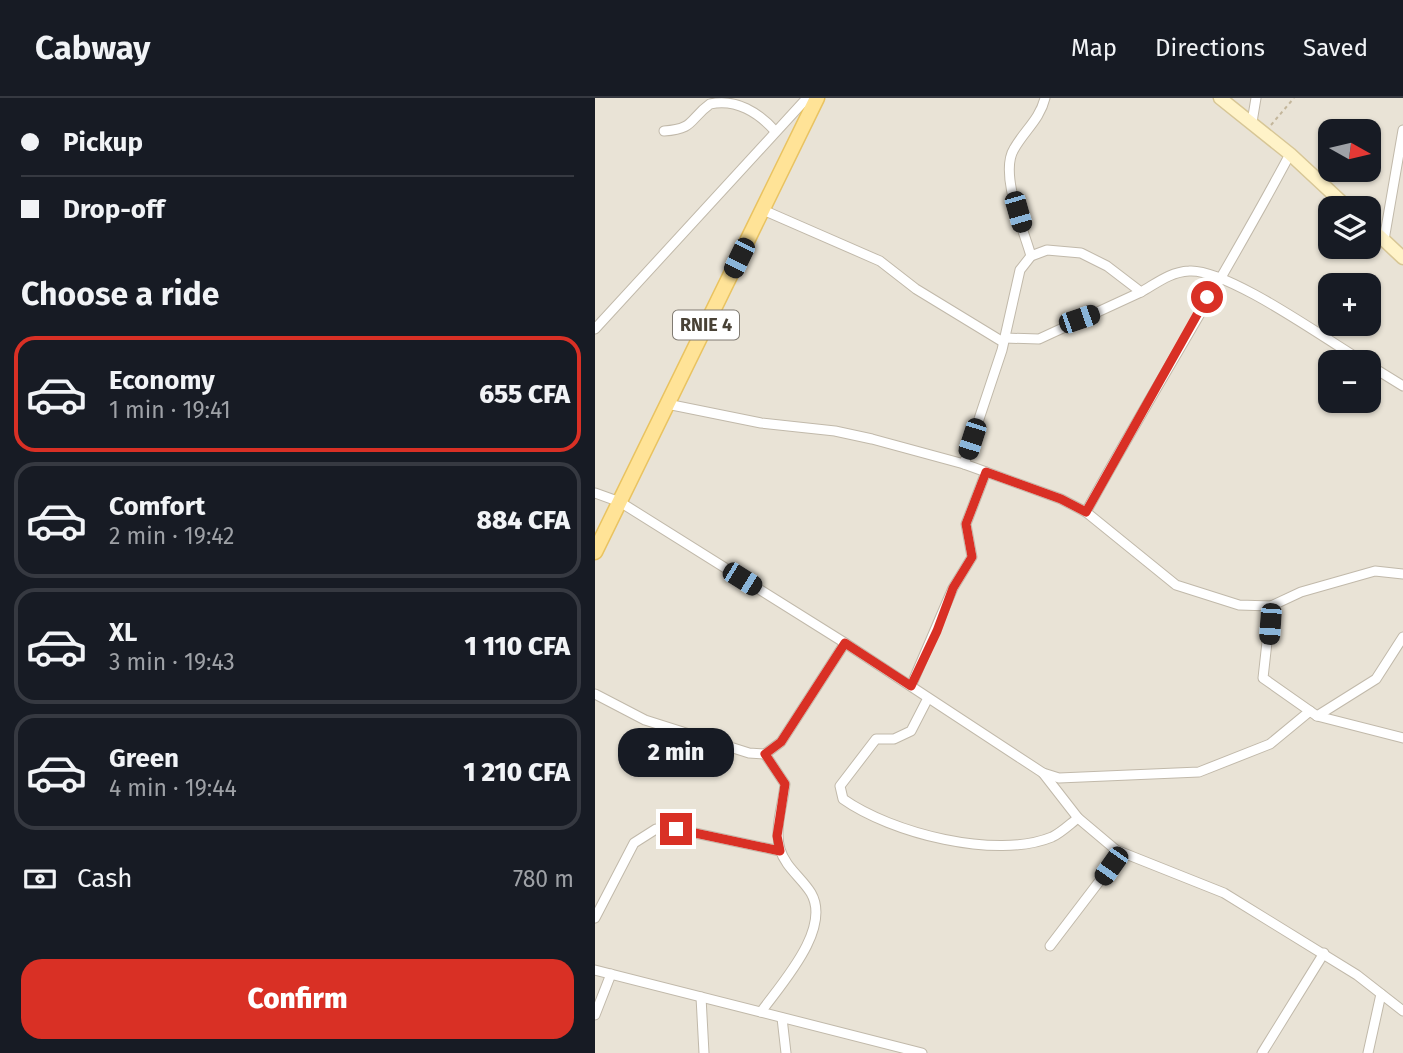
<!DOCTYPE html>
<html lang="en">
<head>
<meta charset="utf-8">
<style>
  :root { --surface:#171b24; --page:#242831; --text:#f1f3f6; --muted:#9ea1a6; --line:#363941; --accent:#d93025 }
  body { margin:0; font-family:"Fira Sans",sans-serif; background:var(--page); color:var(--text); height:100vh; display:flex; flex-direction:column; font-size:26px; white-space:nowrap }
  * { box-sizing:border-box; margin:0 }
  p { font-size:23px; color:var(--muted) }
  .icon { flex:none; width:38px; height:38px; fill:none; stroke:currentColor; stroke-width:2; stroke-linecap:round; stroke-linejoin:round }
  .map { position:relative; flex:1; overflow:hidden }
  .side { display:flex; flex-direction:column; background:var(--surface); width:595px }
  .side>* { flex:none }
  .guide { display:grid; align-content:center; height:154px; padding:0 21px; background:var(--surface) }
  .needle { width:46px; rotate:98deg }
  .buttons { position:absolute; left:723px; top:21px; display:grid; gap:14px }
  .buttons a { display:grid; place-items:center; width:63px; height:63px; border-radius:14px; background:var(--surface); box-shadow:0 2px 5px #0004; font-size:35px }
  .end { position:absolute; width:32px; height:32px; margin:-16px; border:9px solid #d93025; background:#fff; box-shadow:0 0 0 4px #fff }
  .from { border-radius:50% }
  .bubble { position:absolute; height:49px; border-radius:21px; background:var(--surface); box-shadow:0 2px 5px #0004; font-size:23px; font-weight:800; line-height:49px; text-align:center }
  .car { position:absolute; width:21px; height:42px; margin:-21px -10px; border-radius:9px; box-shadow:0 0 5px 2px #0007; background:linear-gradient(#222 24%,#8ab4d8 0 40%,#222 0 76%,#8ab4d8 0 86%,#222 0) }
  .guide b { display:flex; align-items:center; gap:24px; height:66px; font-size:26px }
  .guide b+b { border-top:2px solid var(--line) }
  .guide i { width:18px; height:18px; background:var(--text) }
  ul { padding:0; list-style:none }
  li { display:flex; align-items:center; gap:21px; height:116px; margin:0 14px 10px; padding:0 7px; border:4px solid var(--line); border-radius:21px }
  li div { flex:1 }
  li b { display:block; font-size:26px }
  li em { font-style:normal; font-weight:800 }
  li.selected { border-color:var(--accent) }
  li>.icon { width:63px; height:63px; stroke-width:1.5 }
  h2 { padding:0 21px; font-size:32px; line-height:84px }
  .pay { display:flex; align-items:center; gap:18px; height:77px; padding:0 21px; font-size:26px }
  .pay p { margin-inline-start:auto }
  .primary-button { display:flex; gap:14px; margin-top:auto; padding:14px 21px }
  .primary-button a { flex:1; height:80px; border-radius:21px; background:var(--accent); color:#fff; font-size:28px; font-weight:800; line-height:80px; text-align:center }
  header { display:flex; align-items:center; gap:42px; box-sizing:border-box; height:98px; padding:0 35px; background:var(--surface); border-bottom:2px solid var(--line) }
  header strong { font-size:33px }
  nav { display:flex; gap:38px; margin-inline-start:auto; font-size:24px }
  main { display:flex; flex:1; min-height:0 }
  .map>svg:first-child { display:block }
</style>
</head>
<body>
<header>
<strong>Cabway</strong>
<nav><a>Map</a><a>Directions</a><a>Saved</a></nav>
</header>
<main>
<section class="side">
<div class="guide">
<b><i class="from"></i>Pickup</b>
<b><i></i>Drop-off</b>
</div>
<h2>Choose a ride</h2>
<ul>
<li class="selected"><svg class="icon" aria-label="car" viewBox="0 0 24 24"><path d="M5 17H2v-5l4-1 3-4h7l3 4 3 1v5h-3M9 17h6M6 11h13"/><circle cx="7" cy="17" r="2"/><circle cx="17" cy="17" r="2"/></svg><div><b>Economy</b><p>1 min · 19:41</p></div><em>655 CFA</em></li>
<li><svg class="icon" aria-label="car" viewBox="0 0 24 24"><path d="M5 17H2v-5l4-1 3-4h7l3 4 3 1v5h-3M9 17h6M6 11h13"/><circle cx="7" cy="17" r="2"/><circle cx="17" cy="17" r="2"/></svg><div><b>Comfort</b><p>2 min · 19:42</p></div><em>884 CFA</em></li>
<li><svg class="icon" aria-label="car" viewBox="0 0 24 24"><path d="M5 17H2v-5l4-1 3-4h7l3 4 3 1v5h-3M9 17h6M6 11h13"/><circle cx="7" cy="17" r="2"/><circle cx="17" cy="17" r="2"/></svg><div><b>XL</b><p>3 min · 19:43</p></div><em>1 110 CFA</em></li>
<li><svg class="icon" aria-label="car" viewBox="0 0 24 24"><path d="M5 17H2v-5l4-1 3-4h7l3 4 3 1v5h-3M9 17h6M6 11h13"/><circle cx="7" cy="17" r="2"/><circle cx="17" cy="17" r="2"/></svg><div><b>Green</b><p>4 min · 19:44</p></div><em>1 210 CFA</em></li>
</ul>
<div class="pay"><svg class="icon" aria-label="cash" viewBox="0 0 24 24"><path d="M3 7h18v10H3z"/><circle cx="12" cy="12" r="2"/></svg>Cash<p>780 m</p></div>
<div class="primary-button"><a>Confirm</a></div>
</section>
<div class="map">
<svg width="808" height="955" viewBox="0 0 808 955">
  <rect width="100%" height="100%" fill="#f5f1e8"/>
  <path fill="#e9e3d6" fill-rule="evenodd" d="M0,0H808V955H0ZM735,33H774V72H735ZM735,110H774V149H735ZM735,187H774V226H735ZM735,264H774V303H735Z"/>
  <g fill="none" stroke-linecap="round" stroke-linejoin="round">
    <defs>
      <g id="minor">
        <path d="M657,24L661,0"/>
        <path d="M69,33C100,31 94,21 115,6C141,0 164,15 180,33"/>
        <path d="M168,112L285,163L321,191L408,244"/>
        <path d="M789,142L808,32"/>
        <path d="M436,158C429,133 404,75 419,51C429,33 445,21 450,0"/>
        <path d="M0,231L212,0"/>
        <path d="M410,240L444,241L546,194"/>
        <path d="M774,267L808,288"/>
        <path d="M72,306L166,325L240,333L277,341L369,366L466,401L491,414C557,293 631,177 695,56"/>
        <path d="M369,366L407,252L425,172L436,158L452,152L486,155L512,168L546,194C562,185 575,174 594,173C632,170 733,243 769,264"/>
        <path d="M0,395L25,404L250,545L448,675L464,680L604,674L675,646L715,613"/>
        <path d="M491,414L581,487L644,507L676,508L706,494L780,473L808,476"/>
        <path d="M676,508L668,580L722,618L808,640"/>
        <path d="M316,588L358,490L377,459L371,426L391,374"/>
        <path d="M0,596L50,622L154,655L170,656L186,644L250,545"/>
        <path d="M333,600L316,633L299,641H281L245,688L248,701C296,735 401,762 457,739C466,735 475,726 483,720"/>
        <path d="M722,618L781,581L808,539"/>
        <path d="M448,675L483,720L521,752L629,795L762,877L808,913"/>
        <path d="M0,820L39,745L61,731H81L185,753"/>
        <path d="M455,848L516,768L521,752"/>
        <path d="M0,872L327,955"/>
        <path d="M106,899L109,955"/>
        <path d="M166,914C186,886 237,831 216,795C207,780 190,769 185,751C179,731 188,707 190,686L170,656"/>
        <path d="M0,917L16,876"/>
        <path d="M187,920L191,955"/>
        <path d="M667,955L729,855"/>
        <path d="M773,955L786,896"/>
      </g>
      <g id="secondary">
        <path d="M625,0L695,56L753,110"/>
        <path d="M774,128L808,160"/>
      </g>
      <path id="primary" d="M0,454L222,0"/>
    </defs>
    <use href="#minor" stroke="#c1b9aa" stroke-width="11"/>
    <use href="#secondary" stroke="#d7c696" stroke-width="15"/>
    <use href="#primary" stroke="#e9c361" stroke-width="17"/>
    <path stroke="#c3b69b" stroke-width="2" stroke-dasharray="3.5 3.5" stroke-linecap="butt" d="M676,27L699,0"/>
    <use href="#minor" stroke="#fff" stroke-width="9"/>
    <use href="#secondary" stroke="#fff3c8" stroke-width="12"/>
    <use href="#primary" stroke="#ffe397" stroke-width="14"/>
  </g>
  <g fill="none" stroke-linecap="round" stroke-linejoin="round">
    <path stroke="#d93025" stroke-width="9" d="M81,731L185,753L182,738L190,686L170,656L186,644L250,545L316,588L342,533L358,490L377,459L371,426L391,374L466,401L491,414L612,199"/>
  </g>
  <g text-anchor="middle" stroke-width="5" stroke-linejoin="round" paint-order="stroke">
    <rect fill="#fff" stroke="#807b72" stroke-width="2" x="78" y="212.5" width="66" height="29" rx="5"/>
    <g font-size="18" font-weight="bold" fill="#494236">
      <text x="111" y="233">RNIE 4</text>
    </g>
  </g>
</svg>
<div class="buttons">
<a><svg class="needle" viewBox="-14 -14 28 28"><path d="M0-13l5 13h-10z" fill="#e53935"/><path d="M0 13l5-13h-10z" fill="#9ea1a6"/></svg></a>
<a><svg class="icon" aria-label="layers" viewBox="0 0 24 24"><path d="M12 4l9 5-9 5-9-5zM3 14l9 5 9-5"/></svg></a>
<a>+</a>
<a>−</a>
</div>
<i class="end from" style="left:612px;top:199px"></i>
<i class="end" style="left:81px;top:731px"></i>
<div class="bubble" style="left:23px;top:630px;width:116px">2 min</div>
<i class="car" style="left:423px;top:114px;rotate:164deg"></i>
<i class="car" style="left:144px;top:160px;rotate:206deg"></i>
<i class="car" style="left:484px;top:221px;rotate:71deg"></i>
<i class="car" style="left:377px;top:341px;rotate:198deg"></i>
<i class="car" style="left:147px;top:481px;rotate:122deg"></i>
<i class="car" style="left:675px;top:526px;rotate:184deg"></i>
<i class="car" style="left:516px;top:768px;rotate:215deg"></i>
</div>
</main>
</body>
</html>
